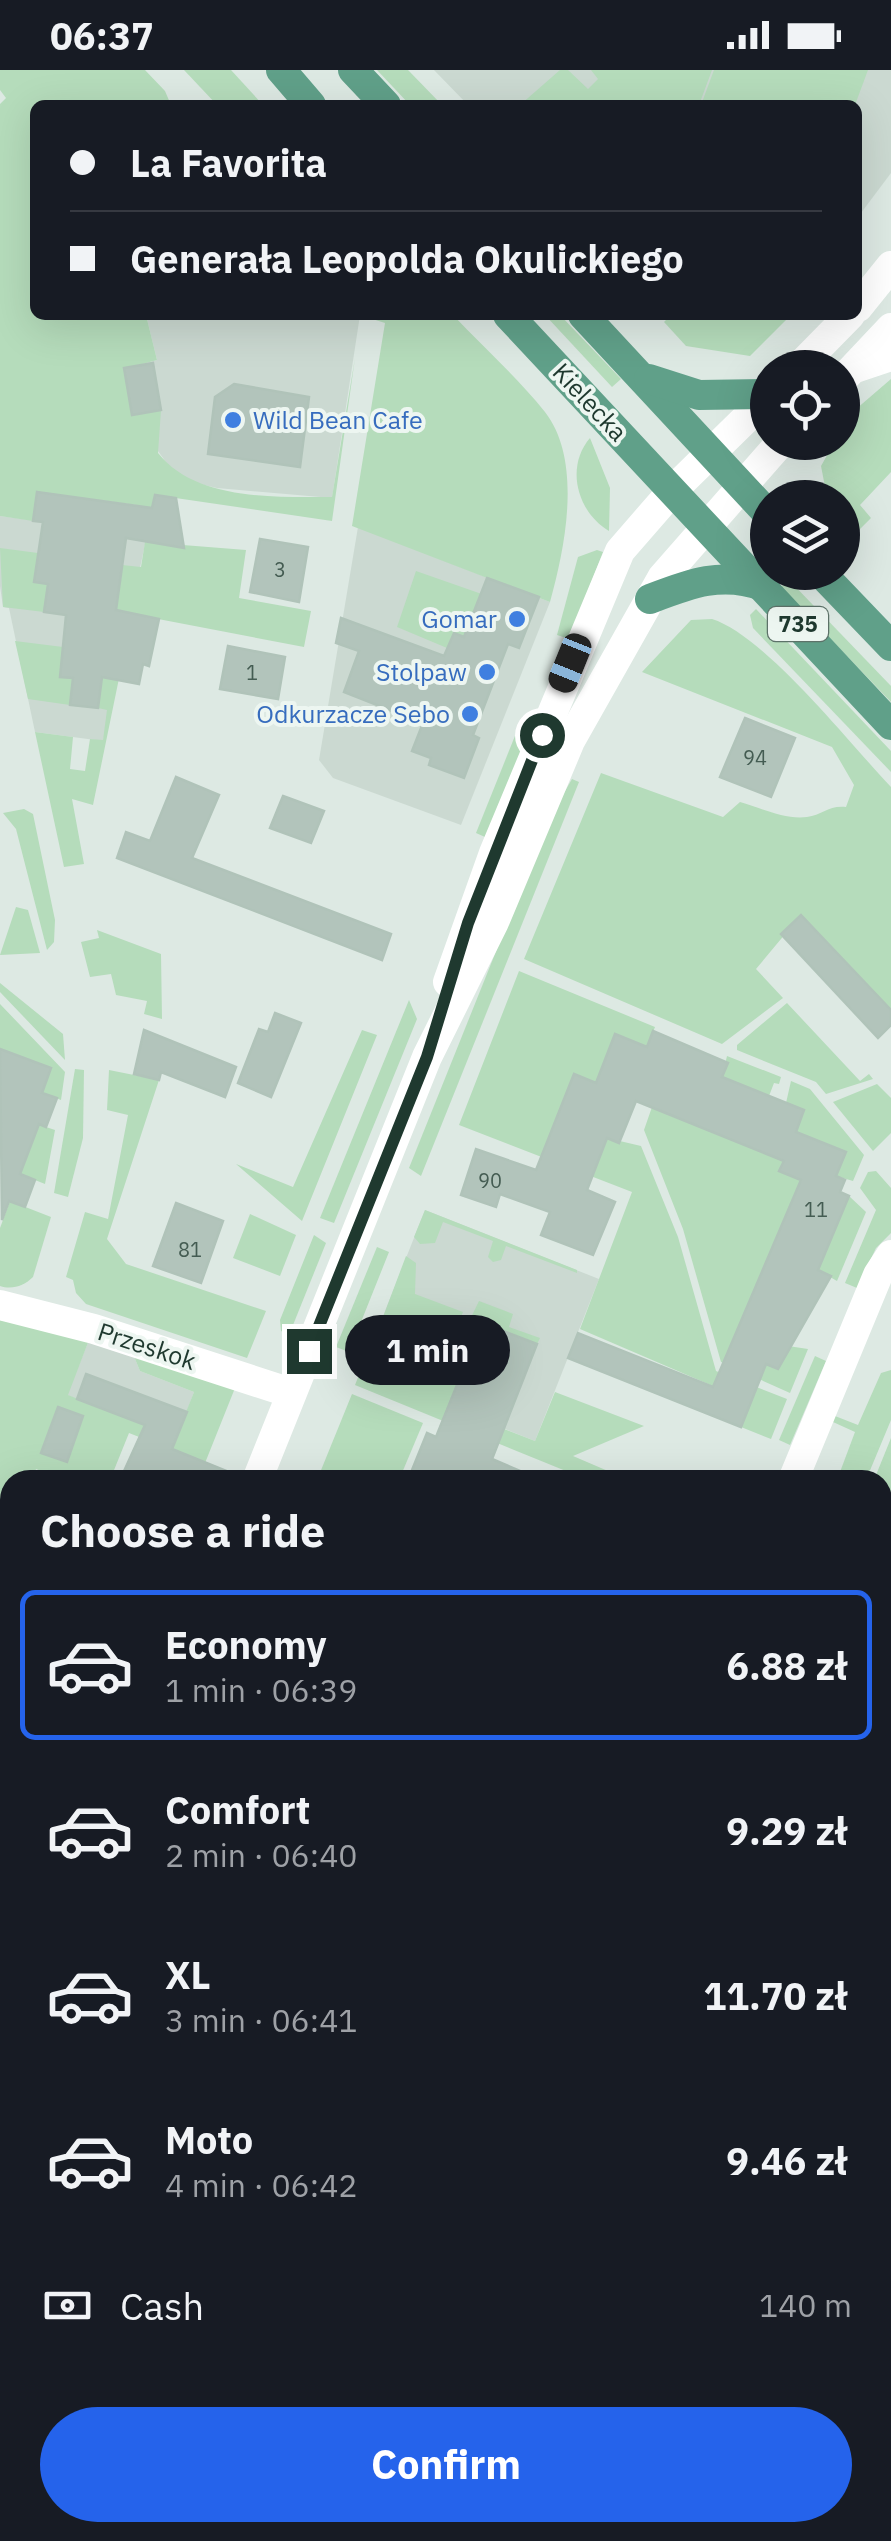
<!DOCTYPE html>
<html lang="en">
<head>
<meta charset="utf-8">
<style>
  :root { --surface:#171b24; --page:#20242c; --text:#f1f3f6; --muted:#9ea1a6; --line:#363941; --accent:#2563eb }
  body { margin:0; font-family:"IBM Plex Sans",sans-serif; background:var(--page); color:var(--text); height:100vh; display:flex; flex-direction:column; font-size:38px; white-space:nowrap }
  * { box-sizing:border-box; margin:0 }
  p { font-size:32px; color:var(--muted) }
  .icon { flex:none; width:55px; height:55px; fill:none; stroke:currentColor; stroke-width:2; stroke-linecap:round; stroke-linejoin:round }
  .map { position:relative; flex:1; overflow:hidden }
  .drawer { position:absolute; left:0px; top:1400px; width:892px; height:1072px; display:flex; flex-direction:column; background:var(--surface); border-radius:30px 30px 0 0; box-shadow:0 10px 40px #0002 }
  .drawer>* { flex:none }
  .hud { position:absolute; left:30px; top:30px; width:832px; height:220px; border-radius:15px; box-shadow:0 10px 40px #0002; display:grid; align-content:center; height:220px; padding:0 40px; background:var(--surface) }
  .controls { position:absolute; left:750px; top:280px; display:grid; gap:20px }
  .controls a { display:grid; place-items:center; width:110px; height:110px; border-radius:50%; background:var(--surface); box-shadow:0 10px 40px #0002; font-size:50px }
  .end { position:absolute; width:45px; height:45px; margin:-22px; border:12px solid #1f392f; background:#fff; box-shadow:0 0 0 5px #fff }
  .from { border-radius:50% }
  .bubble { position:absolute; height:70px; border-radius:35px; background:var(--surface); box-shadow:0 10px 40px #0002; font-size:32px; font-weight:700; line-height:70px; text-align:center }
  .car { position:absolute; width:30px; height:60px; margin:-30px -15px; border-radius:12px; box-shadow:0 0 8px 2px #0007; background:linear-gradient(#222 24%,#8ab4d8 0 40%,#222 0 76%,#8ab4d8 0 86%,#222 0) }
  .hud b { display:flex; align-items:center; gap:35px; height:95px; font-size:38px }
  .hud b+b { border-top:2px solid var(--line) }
  .hud i { width:25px; height:25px; background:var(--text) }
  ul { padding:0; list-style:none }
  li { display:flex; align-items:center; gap:30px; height:150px; margin:0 20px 15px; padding:0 20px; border:5px solid transparent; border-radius:15px }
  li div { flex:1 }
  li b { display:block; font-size:38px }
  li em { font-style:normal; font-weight:700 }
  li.selected { border-color:var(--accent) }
  li>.icon { width:90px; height:90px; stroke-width:1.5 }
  h2 { padding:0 40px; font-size:45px; line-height:120px }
  .pay { display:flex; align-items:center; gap:25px; height:110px; padding:0 40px; font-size:38px }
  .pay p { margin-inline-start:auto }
  .button { display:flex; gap:20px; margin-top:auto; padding:20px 40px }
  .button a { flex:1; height:115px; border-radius:60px; background:var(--accent); color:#fff; font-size:40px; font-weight:700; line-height:115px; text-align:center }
  .status { display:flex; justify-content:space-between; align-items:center; height:70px; padding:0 50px; background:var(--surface); direction:ltr }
  .status svg { height:28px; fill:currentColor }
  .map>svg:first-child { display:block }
</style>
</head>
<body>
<div class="status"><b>06:37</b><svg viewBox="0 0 49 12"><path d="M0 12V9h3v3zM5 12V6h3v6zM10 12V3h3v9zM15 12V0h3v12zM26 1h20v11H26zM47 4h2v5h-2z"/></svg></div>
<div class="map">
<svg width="891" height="2471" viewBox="0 0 891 2471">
  <rect width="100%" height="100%" fill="#dde9e3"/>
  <g fill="#cbd9d1">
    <path d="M434,0H891V103L858,147V35H468Z"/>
    <path d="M146,245H360L332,428L217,418L191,412L171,399L132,345L124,298L157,290Z"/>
    <path d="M0,446L147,465L103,671L35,662L9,538L3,537L0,516Z"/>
    <path d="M358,457L550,532L461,755L333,708L319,690Z"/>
    <path d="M425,1140L599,1209L535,1371L361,1302Z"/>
    <path d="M89,1270L133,1284L140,1301L194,1322L177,1367L67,1325Z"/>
  </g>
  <g fill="#b5dcbb">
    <path d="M0,0H145L165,21L171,35H35V245H146L157,290L124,299L132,345L161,340L158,383C196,431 276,427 332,427L355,288L332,451L155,425L147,465L136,435L38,422L33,451L0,446V34L6,28L0,20Z"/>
    <path d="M184,0H231L263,35H217Z"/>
    <path d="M377,0H408L442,35H410Z"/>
    <path d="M560,0H568L588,19L598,9L591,0H712L699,35H520Z"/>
    <path d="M714,0H868L855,35H701Z"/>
    <path d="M360,245H453C483,277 517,307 545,342C583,391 565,478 550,532L352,456L385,253Z"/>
    <path d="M545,245H560L621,309L612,317Z"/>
    <path d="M671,245H791L750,286L686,276L664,252Z"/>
    <path d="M891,309V402L860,435L871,448L856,463L843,449L842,428L827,427L821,396L834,373L842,372L848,346Z"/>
    <path d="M590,368L610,418L609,461C577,442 565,397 590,368Z"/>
    <path d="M145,472L246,480L239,528L311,541L304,577L132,544L115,552L122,495L141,497Z"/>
    <path d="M0,478L38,483L34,511L48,514L44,542L3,537Z"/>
    <path d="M597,480L603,482L569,569L557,565L578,487Z"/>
    <path d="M416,501L496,529L479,572L454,563L447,578L397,557Z"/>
    <path d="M788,509L891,616V632L781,517Z"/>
    <path d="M756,539L891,681V702L753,558L750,545Z"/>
    <path d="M712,549C764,565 850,674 891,717V940L801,845L756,899L783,928L722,974L524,889L601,703L723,747L740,732C761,738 785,750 807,747C822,745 829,735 846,737L854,715L832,677L642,602L691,550Z"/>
    <path d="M15,571L63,577L60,606L73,608L70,635L28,629Z"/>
    <path d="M105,582L124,584L93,735L72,729L84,794L64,797L35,662L73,667L70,699L85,701L90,669L103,670L107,640L98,638Z"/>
    <path d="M523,646L537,650L485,767L476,763Z"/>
    <path d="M572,709L579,712L421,1106L409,1098L550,747Z"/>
    <path d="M24,739L33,744L55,850L54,872L47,880L16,759L3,743Z"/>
    <path d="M16,837L28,840L40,883L0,885Z"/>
    <path d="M97,860L161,884L162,949L144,944L147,931L116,925L111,904L90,907L81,872L99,868Z"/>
    <path d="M519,901L655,957L647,977L615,965L596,1013L574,1005L598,1090L607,1068L641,1076L678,1167L716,1301L787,1329L771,1369L741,1357L750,1332L580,1259L632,1122L459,1055Z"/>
    <path d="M0,913L63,964L65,990L0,922Z"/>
    <path d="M409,930L417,949L334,1153L320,1148Z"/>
    <path d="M787,933L860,1011L869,1004L873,1009L826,1024L816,1012L737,980V975Z"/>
    <path d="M0,934L65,1002L61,1030L42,1023L51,998L4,981L0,990Z"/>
    <path d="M362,960L377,965L302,1151L236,1094L293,1117Z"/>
    <path d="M727,986L781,1007L779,1014L774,1013L769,1026L722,1007Z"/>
    <path d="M75,999L84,1000L83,1068L68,1127L54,1123Z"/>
    <path d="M109,1000L159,1010L107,1169L126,1194L266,1241L247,1288L86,1234L76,1223L73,1210L66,1207L85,1142L108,1149L128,1045L107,1040Z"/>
    <path d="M791,1011L810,1019L864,1085L853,1111L836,1106L845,1082L796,1062L804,1041L786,1033Z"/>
    <path d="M877,1014L891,1028V1063L873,1081L833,1032Z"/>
    <path d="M652,1037L784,1091L780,1101L801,1110L729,1279L778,1299L788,1276L808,1279L790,1323L721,1292L683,1159L644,1060Z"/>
    <path d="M31,1052L55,1060L45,1114L20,1104L29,1080L22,1076Z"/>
    <path d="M876,1101L891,1118V1163L876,1178L857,1218L845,1213L876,1140L860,1118L868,1102Z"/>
    <path d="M849,1126L866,1142L837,1211L818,1200Z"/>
    <path d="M10,1131L51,1147L33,1207C24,1216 12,1220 0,1216V1158Z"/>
    <path d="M425,1140L577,1200V1203L506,1176L501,1190L493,1192L488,1187L493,1171L443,1152L435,1173L420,1174L414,1167Z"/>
    <path d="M250,1144L296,1165L280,1206L233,1188Z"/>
    <path d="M314,1165L326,1173L289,1265L281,1261L280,1250Z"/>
    <path d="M377,1177L389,1182L349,1282L336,1277Z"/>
    <path d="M406,1186L416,1193L415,1224L463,1242L457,1256L435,1250L429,1265L383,1247Z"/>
    <path d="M479,1231L513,1244L509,1257L540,1268L537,1274L482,1253L471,1279L458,1274Z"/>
    <path d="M0,1250L89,1270L68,1325L176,1367L194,1322L140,1301L133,1284L235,1318L205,1393L129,1363L110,1410H64L36,1399L32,1410H10V1472L0,1501Z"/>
    <path d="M378,1257L412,1270L418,1289L461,1306L508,1347L504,1359L535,1371L555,1322L644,1356L573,1386L629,1410H588L355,1315Z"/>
    <path d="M815,1286L826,1291L790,1375L779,1370Z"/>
    <path d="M891,1300V1350L866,1410H837L855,1362L833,1352L835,1346L858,1355L881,1303Z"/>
    <path d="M352,1324L423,1353L399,1410H317Z"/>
    <path d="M891,1368V1506L883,1503L882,1410H874Z"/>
    <path d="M883,1605L891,1609V1733L883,1734Z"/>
    <path d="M0,1770L10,1774V1868L0,1893Z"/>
  </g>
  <g fill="#b2c4bb" stroke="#b0c3b9" stroke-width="2.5">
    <path d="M153,293L161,340L132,345L124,298Z"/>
    <path d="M234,314L309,327L300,397L208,384L215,327Z"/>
    <path d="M37,422L152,438L155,425L176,428L184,478L126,468L116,540L159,549L149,596L143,594L139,614L102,607L98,638L70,635L73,608L60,607L66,545L44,542L48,514L34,512L43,452L33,451Z"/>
    <path d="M260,469L308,477L299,532L250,522Z"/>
    <path d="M487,508L539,527L519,578L508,574L473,665L479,668L464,708L429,695L431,688L412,681L423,653L344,622L359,581L336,573L341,548L444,586L454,563L464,567Z"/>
    <path d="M228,576L285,587L278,629L220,619Z"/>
    <path d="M745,648L795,668L771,727L720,707Z"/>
    <path d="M176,707L219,725L192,788L391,864L382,890L117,788L126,762L150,771Z"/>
    <path d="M283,726L324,741L311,773L270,758Z"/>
    <path d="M801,845L891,940V955L878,968L781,864Z"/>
    <path d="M275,943L301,953L271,1027L238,1013L259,959L268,962Z"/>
    <path d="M144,960L236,997L225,1027L161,1002L159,1010L134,1004Z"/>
    <path d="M653,961L728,993L722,1007L804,1040L796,1062L846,1082L836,1106L845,1110L840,1122L849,1126L818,1200L831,1206L778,1299L766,1294L741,1357L568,1288L578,1263L713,1317L801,1110L779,1101L784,1091L636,1031L619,1073L607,1068L587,1120L615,1132L593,1185L541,1165L550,1142L500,1124L496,1137L461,1125L476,1079L536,1100L574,1004L596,1013L615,964L647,977Z"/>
    <path d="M0,979L51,998L42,1023L57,1028L46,1057L39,1054L20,1104L35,1110L25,1137L9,1131L2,1150Z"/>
    <path d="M176,1133L223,1151L201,1213L153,1196Z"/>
    <path d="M482,1253L537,1274L492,1389L541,1410H408L427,1363L436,1367Z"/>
    <path d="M86,1304L187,1342L172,1379L239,1406V1410H120L145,1355L77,1329Z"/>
    <path d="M58,1337L83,1346L67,1392L41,1383Z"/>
  </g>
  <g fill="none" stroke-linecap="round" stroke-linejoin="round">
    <g stroke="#fff" stroke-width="30">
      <path d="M855,298L891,286"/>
      <path d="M0,1235L94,1259L291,1323"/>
      <path d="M793,1410L878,1205L891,1185"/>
      <path d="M882,2289L891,2288"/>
      <path d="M188,2471L210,2462"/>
      <path d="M371,2471L375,2462"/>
      <path d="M665,2471L668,2462"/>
    </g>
    <g stroke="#fff" stroke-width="30">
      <path d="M858,237L891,196"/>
      <path d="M798,298L850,245"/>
      <path d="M842,310L891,258"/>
      <path d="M448,912L494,783L620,481L673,420L768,327"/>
      <path d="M257,1410L427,987L494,852L570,671L662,508L781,372"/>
      <path d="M0,2041L10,2016"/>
    </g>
    <g stroke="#60a089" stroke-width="30">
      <path d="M281,0L311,35"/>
      <path d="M353,0L386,35"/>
      <path d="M508,245L891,655"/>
      <path d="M583,245L768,444"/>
      <path d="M649,309L699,325L768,324"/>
      <path d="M820,502L891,576"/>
      <path d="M650,529C689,514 721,501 763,516"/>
    </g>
  </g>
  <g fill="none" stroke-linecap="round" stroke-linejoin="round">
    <path stroke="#1f392f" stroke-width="12" d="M309,1281L427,987L468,853L542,665"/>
  </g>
  <g fill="#3f7fe0" stroke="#edf6f1" stroke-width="4">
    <circle cx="233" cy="350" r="10"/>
    <circle cx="517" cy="549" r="10"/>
    <circle cx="487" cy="602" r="10"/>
    <circle cx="470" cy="644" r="10"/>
  </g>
  <g text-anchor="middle" stroke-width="8" stroke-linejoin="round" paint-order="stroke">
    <g font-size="20" fill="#445c52">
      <text x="280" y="507">3</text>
      <text x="252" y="610">1</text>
      <text x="755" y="695">94</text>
      <text x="490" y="1118">90</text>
      <text x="816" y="1147">11</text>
      <text x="190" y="1187">81</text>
    </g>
    <rect fill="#edf6f1" stroke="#5d7269" stroke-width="2.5" x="768" y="537" width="60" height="34" rx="8"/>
    <g font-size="22" font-weight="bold" fill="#1f392f">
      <text x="798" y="562">735</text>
    </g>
    <g font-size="25" fill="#1f392f" stroke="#edf6f1">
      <text transform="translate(590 332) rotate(47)" y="9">Kielecka</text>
      <text transform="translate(147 1276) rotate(18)" y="9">Przeskok</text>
    </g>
    <g font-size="25" fill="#366cbe" stroke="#edf6f1" text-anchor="end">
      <text x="253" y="359" text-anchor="start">Wild Bean Cafe</text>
      <text x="497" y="558">Gomar</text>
      <text x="467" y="611">Stolpaw</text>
      <text x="450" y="653">Odkurzacze Sebo</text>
    </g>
  </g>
</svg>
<div class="controls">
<a><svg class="icon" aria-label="locate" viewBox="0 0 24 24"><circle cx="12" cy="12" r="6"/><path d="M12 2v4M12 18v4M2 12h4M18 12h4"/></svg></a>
<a><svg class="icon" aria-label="layers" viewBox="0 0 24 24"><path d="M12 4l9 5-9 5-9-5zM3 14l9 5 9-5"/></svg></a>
</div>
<i class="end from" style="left:542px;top:665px"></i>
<i class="end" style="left:309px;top:1281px"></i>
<div class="bubble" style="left:345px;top:1245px;width:165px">1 min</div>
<i class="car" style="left:570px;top:593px;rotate:202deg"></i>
<div class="hud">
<b><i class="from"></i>La Favorita</b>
<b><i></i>Generała Leopolda Okulickiego</b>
</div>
<section class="drawer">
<h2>Choose a ride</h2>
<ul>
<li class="selected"><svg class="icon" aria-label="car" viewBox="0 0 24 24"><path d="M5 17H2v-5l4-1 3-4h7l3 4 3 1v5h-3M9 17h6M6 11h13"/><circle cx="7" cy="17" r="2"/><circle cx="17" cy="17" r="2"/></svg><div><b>Economy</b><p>1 min · 06:39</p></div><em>6.88 zł</em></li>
<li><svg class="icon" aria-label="car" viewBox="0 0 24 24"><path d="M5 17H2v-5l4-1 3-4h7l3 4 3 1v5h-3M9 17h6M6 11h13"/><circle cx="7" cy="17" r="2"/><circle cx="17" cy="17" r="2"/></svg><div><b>Comfort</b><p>2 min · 06:40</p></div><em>9.29 zł</em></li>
<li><svg class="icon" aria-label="car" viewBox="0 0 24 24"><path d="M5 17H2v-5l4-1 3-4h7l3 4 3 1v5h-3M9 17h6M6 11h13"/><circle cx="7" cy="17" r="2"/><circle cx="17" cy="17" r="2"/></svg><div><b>XL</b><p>3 min · 06:41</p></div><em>11.70 zł</em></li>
<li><svg class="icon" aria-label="car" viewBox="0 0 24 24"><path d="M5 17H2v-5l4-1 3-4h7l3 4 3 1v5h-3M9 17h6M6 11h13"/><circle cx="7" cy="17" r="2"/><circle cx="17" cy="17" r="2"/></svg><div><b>Moto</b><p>4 min · 06:42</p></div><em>9.46 zł</em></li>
</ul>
<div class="pay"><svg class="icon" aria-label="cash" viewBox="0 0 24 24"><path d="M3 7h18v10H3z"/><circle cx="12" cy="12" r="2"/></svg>Cash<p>140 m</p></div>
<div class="button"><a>Confirm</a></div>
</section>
</div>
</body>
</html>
